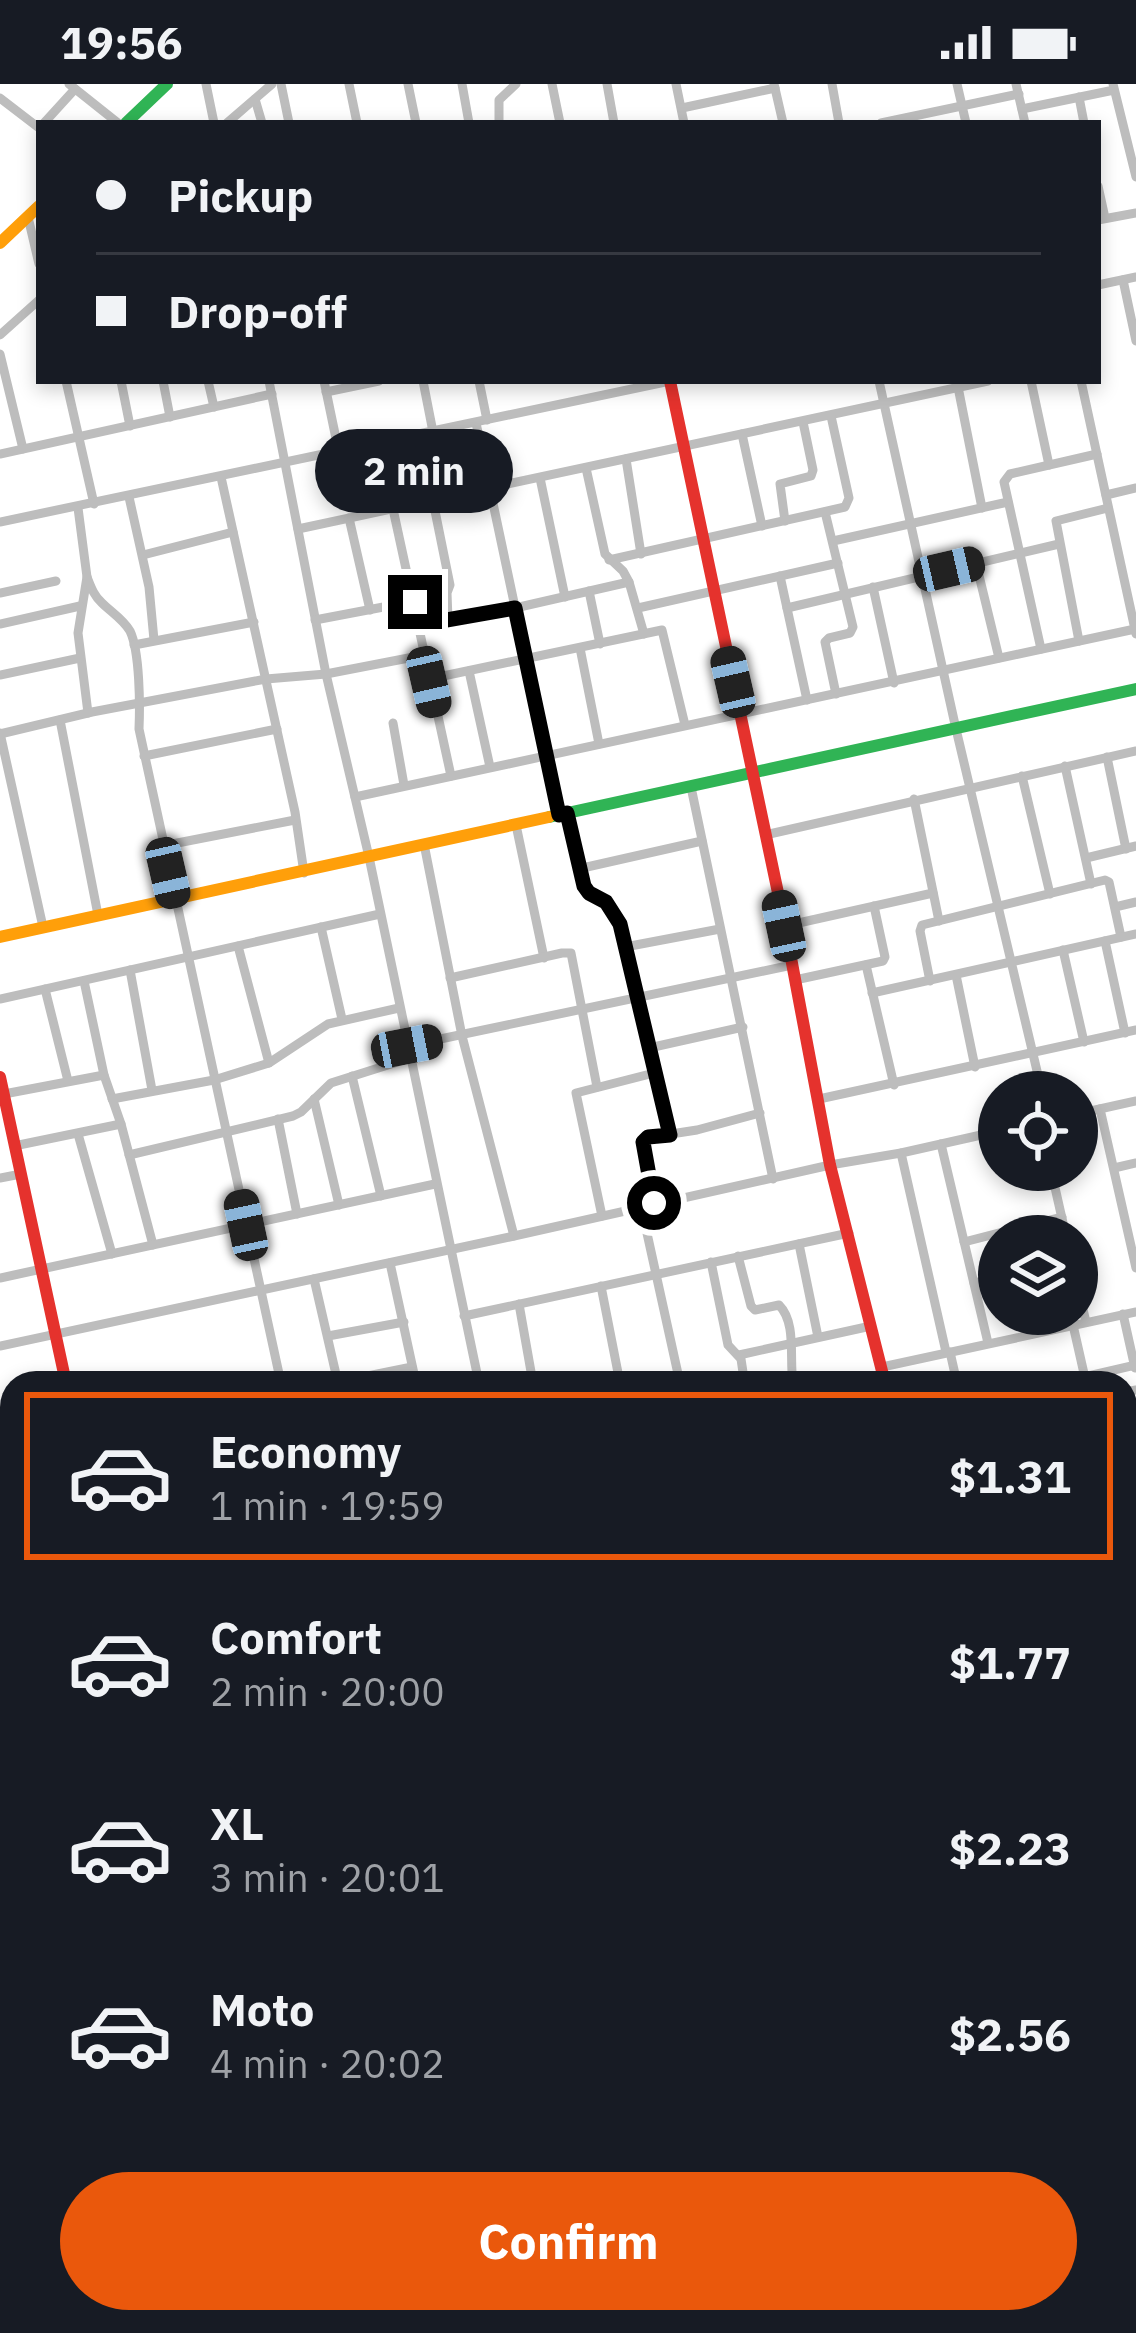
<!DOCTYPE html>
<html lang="en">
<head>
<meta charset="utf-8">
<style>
  :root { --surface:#171b24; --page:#20242c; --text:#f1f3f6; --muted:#9ea1a6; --line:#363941; --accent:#ea580c }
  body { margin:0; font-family:"IBM Plex Sans",sans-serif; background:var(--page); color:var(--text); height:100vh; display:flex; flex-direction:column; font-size:45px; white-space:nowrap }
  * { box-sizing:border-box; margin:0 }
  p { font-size:39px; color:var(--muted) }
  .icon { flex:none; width:66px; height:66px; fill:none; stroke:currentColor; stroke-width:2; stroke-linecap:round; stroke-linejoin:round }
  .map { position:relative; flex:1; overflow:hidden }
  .details { position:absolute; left:0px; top:1287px; width:1137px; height:963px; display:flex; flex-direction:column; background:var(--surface); border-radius:36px 36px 0 0; box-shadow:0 6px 18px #0003 }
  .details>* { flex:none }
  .hud { position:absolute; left:36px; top:36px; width:1065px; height:264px; border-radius:0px; box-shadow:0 6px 18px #0003; display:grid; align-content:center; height:264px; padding:0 60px; background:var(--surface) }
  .fabs { position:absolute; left:978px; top:987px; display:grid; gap:24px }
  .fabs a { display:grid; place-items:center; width:120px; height:120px; border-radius:50%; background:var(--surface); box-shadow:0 6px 18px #0003; font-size:60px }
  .end { position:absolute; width:54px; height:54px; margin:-27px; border:15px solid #000; background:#fff; box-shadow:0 0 0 6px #fff }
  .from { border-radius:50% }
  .bubble { position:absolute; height:84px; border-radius:42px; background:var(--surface); box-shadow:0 6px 18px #0003; font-size:39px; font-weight:700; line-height:84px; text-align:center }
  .car { position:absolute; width:36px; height:72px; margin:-36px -18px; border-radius:15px; box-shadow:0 0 9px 3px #0007; background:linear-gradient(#222 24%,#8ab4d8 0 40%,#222 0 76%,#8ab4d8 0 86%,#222 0) }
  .hud b { display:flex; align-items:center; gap:42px; height:114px; font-size:45px }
  .hud b+b { border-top:3px solid var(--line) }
  .hud i { width:30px; height:30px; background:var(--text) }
  ul { padding:21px 0 0; list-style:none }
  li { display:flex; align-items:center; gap:36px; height:168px; margin:0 24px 18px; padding:0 36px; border:6px solid transparent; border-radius:0px }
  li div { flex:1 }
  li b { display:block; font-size:45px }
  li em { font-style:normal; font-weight:700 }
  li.current { border-color:var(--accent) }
  li>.icon { width:108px; height:108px; stroke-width:1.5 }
  .primary-button { display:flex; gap:24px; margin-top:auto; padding:24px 60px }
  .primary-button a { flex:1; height:138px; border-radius:72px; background:var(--accent); color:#fff; font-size:48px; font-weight:700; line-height:138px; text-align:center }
  .status { display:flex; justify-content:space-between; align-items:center; height:84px; padding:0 60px; background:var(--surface); direction:ltr }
  .status svg { height:33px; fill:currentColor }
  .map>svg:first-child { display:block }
</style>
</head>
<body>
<div class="status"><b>19:56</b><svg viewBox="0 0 49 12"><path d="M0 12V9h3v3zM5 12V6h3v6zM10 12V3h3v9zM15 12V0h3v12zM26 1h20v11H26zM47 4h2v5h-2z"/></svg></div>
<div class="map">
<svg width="1136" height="2249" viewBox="0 0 1136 2249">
  <rect width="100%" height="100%" fill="#fff"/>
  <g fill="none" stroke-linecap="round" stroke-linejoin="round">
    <g stroke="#bdbdbd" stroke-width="9">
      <path d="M69,0L118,39"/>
      <path d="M206,0L214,39"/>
      <path d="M281,0L289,39"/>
      <path d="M349,0L357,39"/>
      <path d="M408,0L416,39"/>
      <path d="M462,0L469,39"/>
      <path d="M552,0L560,39"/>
      <path d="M607,0L614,39"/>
      <path d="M676,0L684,39"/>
      <path d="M774,0L783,39"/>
      <path d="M832,0L839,39"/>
      <path d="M957,0L966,39"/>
      <path d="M1016,0L1025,39"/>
      <path d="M1113,0L1136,93"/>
      <path d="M1079,13L1084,39"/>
      <path d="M0,14L39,44"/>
      <path d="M255,15L262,39"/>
      <path d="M682,24L775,4"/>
      <path d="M1022,25L1114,6"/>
      <path d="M44,39L75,5"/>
      <path d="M227,39L272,0"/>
      <path d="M499,39V16L516,0"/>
      <path d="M881,39L1019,10"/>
      <path d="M1098,102L1105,134"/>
      <path d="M28,133L39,180"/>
      <path d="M1098,136L1136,129"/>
      <path d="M1123,196L1136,257"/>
      <path d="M1098,201L1136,193"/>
      <path d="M0,251L39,216"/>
      <path d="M0,270L23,365"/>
      <path d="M66,297L94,420"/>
      <path d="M121,297L130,342"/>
      <path d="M163,297L170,333"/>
      <path d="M208,297L214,323"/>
      <path d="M269,297L326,590L369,773L479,1299"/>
      <path d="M324,297L339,369"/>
      <path d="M423,297L433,348"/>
      <path d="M479,297L487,336"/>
      <path d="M879,297L956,645L1042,1008"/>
      <path d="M1031,297L1049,381"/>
      <path d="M1081,297L1136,550"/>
      <path d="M958,303L982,424"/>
      <path d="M326,308L379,297"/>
      <path d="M476,339L559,731"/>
      <path d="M742,350L762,442"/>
      <path d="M0,370L272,310"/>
      <path d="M626,375L641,470"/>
      <path d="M586,384L605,470L623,487L629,498L644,550"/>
      <path d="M221,393L295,728L304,789"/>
      <path d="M540,394L565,513"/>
      <path d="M1106,411L1136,404"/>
      <path d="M129,413L149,503L154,556"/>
      <path d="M433,417L450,501L447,509L448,536"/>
      <path d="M78,424L87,493L78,549L88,629"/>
      <path d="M393,425L451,692"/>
      <path d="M825,428L853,543L850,549L829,554L825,558L836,610"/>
      <path d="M349,434L370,526"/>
      <path d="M785,437L780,400L811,392L813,386L803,338"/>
      <path d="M0,438L670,297"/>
      <path d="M298,445L988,297"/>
      <path d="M833,457L1008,418"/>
      <path d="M143,471L233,448"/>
      <path d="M609,476L845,423L849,414L831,332"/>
      <path d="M976,479L999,574"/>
      <path d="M780,492L807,616"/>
      <path d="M87,493C91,503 94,512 102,519C111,528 123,535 130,547C140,568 140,622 139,645L281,1299"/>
      <path d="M873,503L894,599"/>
      <path d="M589,507L600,560"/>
      <path d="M0,509L56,497"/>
      <path d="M638,524L838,479"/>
      <path d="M787,524L1059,460"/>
      <path d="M315,536L415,517"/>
      <path d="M0,540L80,522"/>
      <path d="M419,541L515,524L629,498"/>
      <path d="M1079,557L1056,437L1108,424"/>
      <path d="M134,561L254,538"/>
      <path d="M580,564L599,660"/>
      <path d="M1041,565L1004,398L1010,390L1097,370"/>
      <path d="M469,587L490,683"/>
      <path d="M0,591L80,574"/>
      <path d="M429,595L662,546L685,641"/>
      <path d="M60,636L98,831"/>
      <path d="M393,639L404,701"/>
      <path d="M0,649L43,843"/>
      <path d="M0,650L92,628L266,595L326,590L424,571"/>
      <path d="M144,672L277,645"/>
      <path d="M1107,673L1126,765"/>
      <path d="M1065,682L1091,800"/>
      <path d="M1022,692L1050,810"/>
      <path d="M691,703L773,1095"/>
      <path d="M355,713L1135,545"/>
      <path d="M914,715L939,837"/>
      <path d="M567,729L584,802L589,809L606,817L620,840L639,914L669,1051"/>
      <path d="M516,741L544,874"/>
      <path d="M765,751L1136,667"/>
      <path d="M424,760L462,952L514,1152"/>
      <path d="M162,762L295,736"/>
      <path d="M1086,774L1136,762"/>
      <path d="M578,785L702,757"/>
      <path d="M1115,823L1136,818"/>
      <path d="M785,842L933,809"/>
      <path d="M321,843L342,935"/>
      <path d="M1105,857L1125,949"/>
      <path d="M238,862L269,979"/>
      <path d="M625,863L720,845"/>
      <path d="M1063,866L1084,958"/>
      <path d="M866,881L894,1001"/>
      <path d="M130,886L152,1006"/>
      <path d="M956,891L975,983"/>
      <path d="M450,894L562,869H571L597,1003"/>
      <path d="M795,896L883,877L885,873L874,822"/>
      <path d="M84,897L104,991L121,1040L153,1161"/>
      <path d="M930,897L920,847L922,841L1105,796L1109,798L1121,853"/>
      <path d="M45,905L68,997"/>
      <path d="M872,909L1136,850"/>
      <path d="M0,915L380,830"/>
      <path d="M407,962L792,881"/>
      <path d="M649,964L743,943"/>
      <path d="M352,992L381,1112"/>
      <path d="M4,1010L104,991"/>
      <path d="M112,1015L214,996L269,979L328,940L399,924"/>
      <path d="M314,1015L339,1121"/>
      <path d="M819,1015L1136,946"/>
      <path d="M1100,1025L1136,1184"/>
      <path d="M1077,1030L1136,1017"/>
      <path d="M278,1035L297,1130"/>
      <path d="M78,1050L112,1170"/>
      <path d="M941,1060L988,1259"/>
      <path d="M14,1062L121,1040"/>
      <path d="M901,1069L946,1268"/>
      <path d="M129,1071L293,1032L301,1028L331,999L410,974"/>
      <path d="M1114,1084L1136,1079"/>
      <path d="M1051,1086L1066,1152"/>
      <path d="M0,1094L21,1090"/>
      <path d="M654,1119L642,1061L645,1054L697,1046L760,1029"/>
      <path d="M641,1122L680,1299"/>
      <path d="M602,1132L576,1009L654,989"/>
      <path d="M964,1158L1062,1133"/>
      <path d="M799,1160L818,1253"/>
      <path d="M738,1172L751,1222L755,1226L779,1221C797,1239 789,1275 793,1299"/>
      <path d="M711,1178L728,1261L741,1275L744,1295"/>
      <path d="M390,1179L416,1299"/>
      <path d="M0,1194L435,1100"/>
      <path d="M314,1195L338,1299"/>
      <path d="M974,1199L999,1194"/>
      <path d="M1077,1200L1086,1238"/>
      <path d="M601,1202L620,1299"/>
      <path d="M519,1220L533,1299"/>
      <path d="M1123,1230L1135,1284"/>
      <path d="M464,1232L849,1149"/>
      <path d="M1073,1241L1085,1294"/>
      <path d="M328,1252L404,1238"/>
      <path d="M0,1262L514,1152L830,1081L901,1069L999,1047"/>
      <path d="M950,1268L957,1299"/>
      <path d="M739,1271L871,1242"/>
      <path d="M882,1283L1136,1228"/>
      <path d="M338,1298L412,1283"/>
      <path d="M729,1299L756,1293L762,1299"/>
      <path d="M861,1299L885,1295"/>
      <path d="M1058,1299L1136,1281"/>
      <path d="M1125,1308L1136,1306"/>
      <path d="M7,1332L12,1353"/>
      <path d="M1125,1370L1136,1426"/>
      <path d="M1127,1428L1136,1470"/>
      <path d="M0,1432L12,1430"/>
      <path d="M1125,1492L1136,1490"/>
      <path d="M6,1514L12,1546"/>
      <path d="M1125,1589L1136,1586"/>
      <path d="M0,1613L12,1610"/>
      <path d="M1125,1646L1136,1642"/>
      <path d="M0,1674L12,1672"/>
      <path d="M1125,1682L1136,1736"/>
      <path d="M0,1731L12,1728"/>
      <path d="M0,1755L12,1753"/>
      <path d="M0,1771L10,1820"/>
      <path d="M1125,1772L1136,1770"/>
      <path d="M1125,1835L1136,1832"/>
      <path d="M0,1879L12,1876"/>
      <path d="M1125,1886L1136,1884"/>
      <path d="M1136,1913V1933"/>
      <path d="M1125,1948L1136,1944"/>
      <path d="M0,1959L12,1957"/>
      <path d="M0,1977L12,2017"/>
      <path d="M1125,1980L1136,1977"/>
      <path d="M1125,2036L1136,2033"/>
      <path d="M1125,2069L1136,2117"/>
      <path d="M9,2077L12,2094"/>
      <path d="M0,2141L12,2139"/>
      <path d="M0,2162L12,2211"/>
      <path d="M0,2232L12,2229"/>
      <path d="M19,2238L21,2249"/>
      <path d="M76,2238L77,2249"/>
      <path d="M336,2238L339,2249"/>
      <path d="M421,2238L424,2249"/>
      <path d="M479,2238L482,2249"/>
      <path d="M535,2238L538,2249"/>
      <path d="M578,2238L581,2249"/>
      <path d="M622,2238L624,2249"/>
      <path d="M681,2238L683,2249"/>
      <path d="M745,2238L747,2249"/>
      <path d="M837,2238L840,2249"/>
      <path d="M893,2238L896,2249"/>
      <path d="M1019,2238L1021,2249"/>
      <path d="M1088,2238L1090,2249"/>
      <path d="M156,2249L207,2238"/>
      <path d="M349,2249L401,2238"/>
    </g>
    <g stroke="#30b455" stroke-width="12">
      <path d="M126,39L167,0"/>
      <path d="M549,733L1136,605"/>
      <path d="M1131,2249L1136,2248"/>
    </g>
    <g stroke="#ff9f0a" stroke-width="12">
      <path d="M0,159L39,122"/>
      <path d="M0,853L549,733"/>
    </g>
    <g stroke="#e5322d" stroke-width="12">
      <path d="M670,297L785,842L830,1081L885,1299"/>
      <path d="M0,993L66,1299"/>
      <path d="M271,2238L273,2249"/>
    </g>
  </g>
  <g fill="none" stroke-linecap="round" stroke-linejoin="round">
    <path stroke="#000" stroke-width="15" d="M415,518L418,541L515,524L559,731L567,729L584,802L589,809L606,818L620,840L670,1051L648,1053L643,1058L654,1119"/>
  </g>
</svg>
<div class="fabs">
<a><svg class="icon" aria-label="locate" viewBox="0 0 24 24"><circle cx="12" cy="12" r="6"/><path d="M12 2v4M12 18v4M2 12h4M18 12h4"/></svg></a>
<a><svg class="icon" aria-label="layers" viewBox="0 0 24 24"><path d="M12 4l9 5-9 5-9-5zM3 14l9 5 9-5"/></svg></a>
</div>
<i class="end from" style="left:654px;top:1119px"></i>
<i class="end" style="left:415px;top:518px"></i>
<div class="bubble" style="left:315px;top:345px;width:198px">2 min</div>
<i class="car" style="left:949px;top:485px;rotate:77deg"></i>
<i class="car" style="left:429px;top:598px;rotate:167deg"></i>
<i class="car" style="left:733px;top:598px;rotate:347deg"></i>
<i class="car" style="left:168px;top:789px;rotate:167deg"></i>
<i class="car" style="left:784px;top:842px;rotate:348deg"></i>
<i class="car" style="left:407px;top:962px;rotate:79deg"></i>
<i class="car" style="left:246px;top:1141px;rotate:348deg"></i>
<div class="hud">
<b><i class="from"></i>Pickup</b>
<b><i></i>Drop-off</b>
</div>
<section class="details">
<ul>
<li class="current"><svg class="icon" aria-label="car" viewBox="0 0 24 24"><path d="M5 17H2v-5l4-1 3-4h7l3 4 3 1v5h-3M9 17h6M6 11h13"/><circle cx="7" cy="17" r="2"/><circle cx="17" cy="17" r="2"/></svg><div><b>Economy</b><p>1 min · 19:59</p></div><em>$1.31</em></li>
<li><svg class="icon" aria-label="car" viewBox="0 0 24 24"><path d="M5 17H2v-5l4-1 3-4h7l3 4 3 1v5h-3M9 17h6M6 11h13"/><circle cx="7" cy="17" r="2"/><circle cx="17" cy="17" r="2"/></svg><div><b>Comfort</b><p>2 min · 20:00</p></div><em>$1.77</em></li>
<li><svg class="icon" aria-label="car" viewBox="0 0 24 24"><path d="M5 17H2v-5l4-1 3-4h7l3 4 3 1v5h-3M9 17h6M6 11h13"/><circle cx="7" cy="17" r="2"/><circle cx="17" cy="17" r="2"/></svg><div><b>XL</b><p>3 min · 20:01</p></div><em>$2.23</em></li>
<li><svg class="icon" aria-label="car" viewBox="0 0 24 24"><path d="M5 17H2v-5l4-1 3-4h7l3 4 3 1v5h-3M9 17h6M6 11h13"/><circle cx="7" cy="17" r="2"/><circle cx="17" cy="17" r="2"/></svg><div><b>Moto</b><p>4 min · 20:02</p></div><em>$2.56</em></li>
</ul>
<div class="primary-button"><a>Confirm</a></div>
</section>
</div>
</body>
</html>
